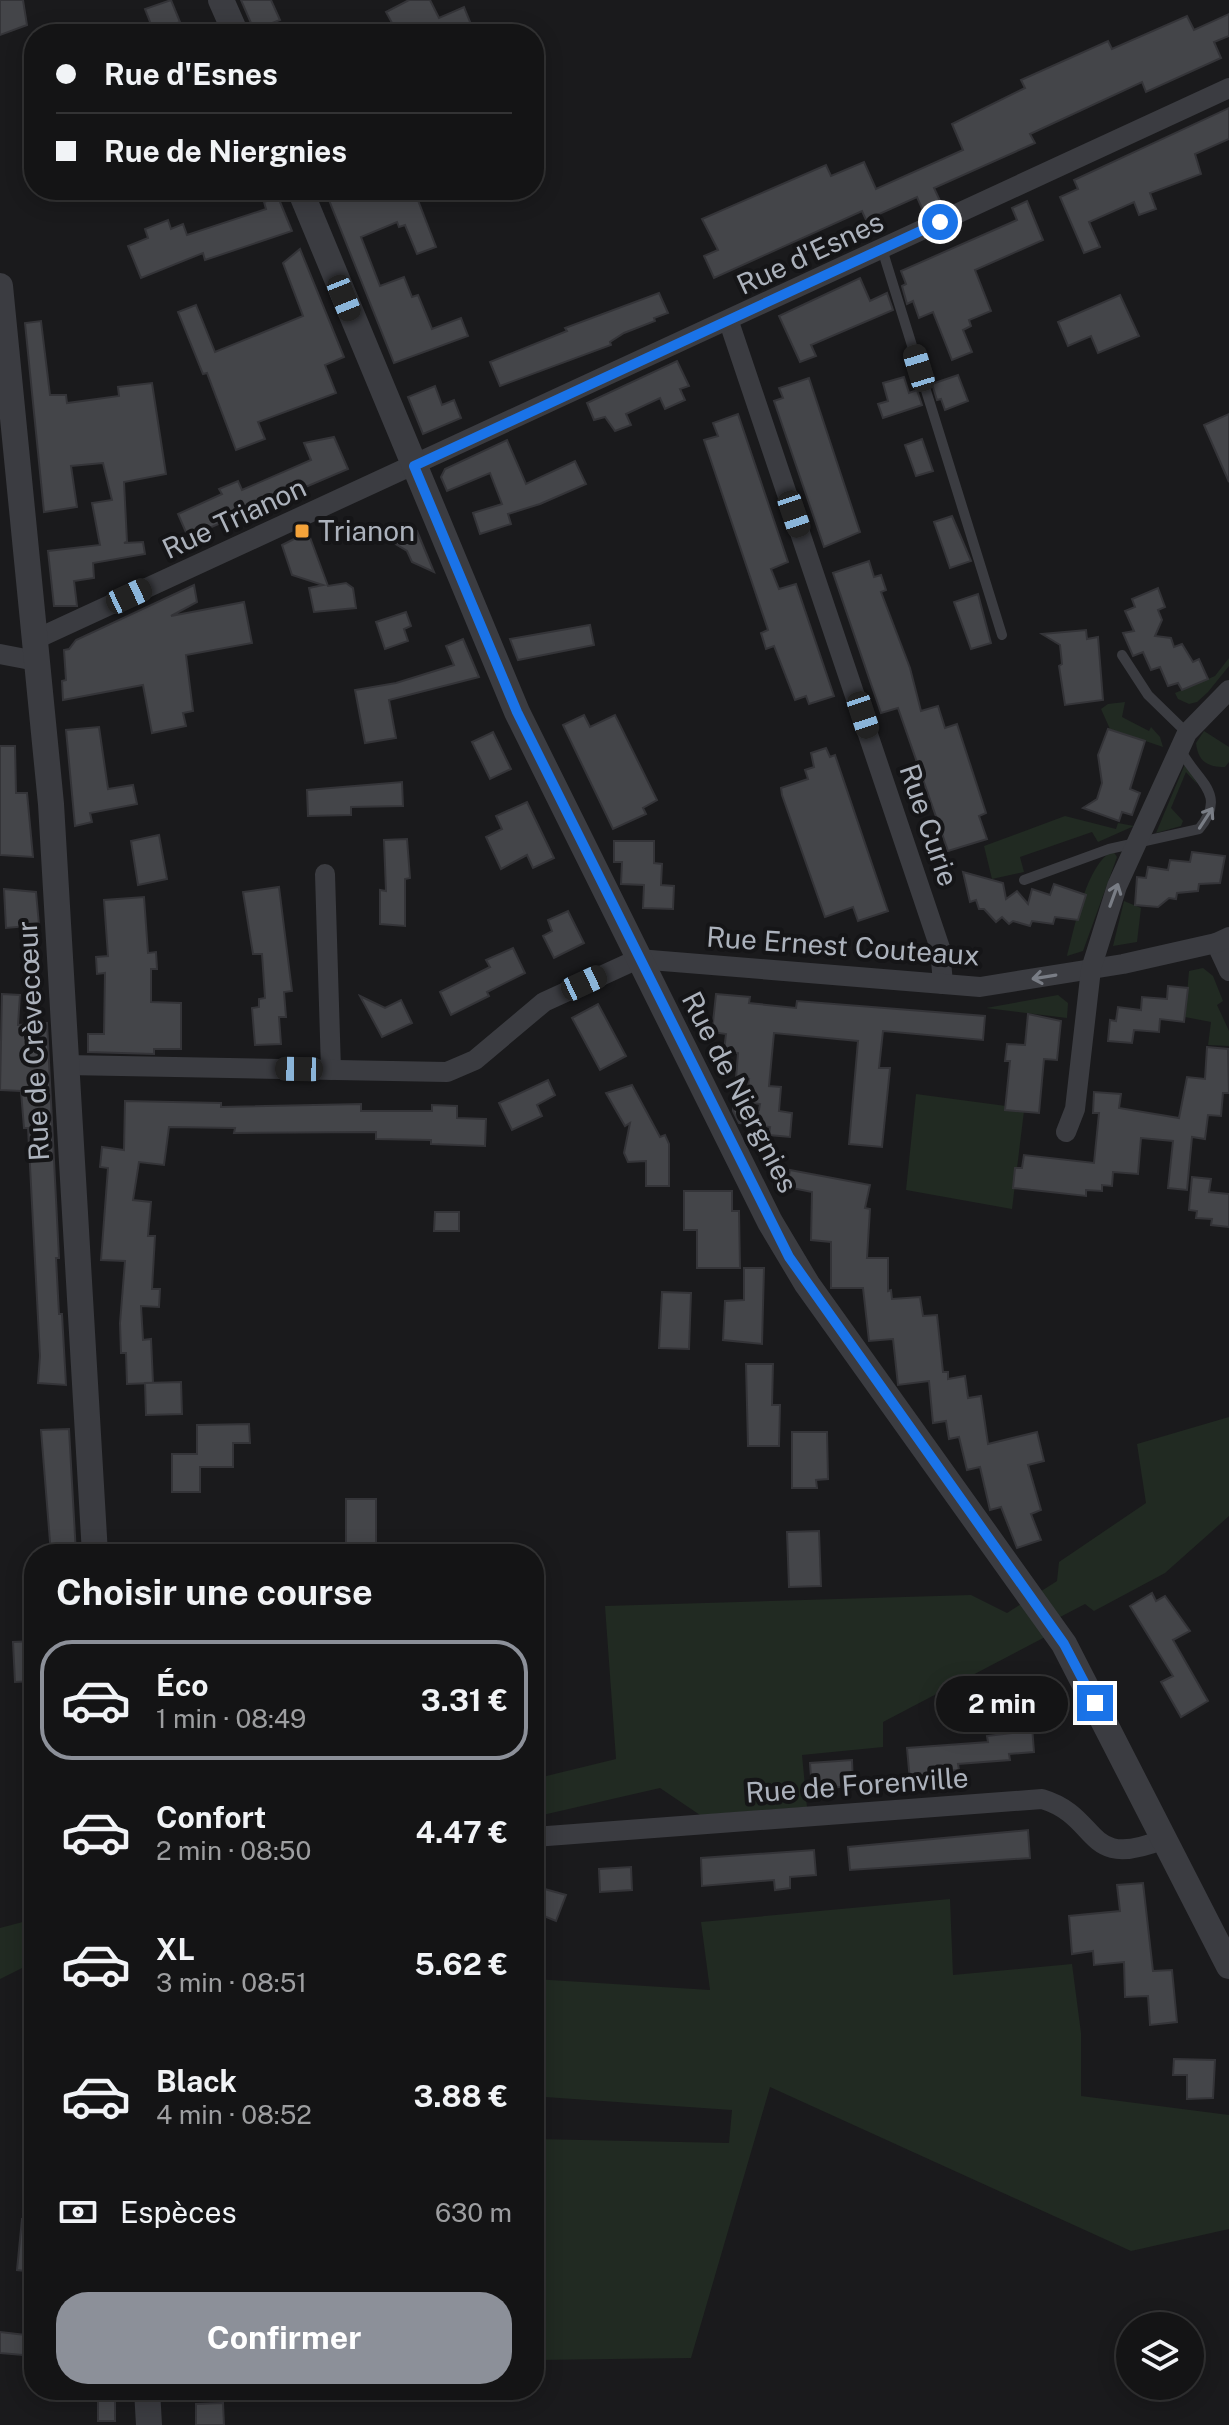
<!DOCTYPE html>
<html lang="fr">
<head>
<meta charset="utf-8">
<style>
  :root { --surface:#141415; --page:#212122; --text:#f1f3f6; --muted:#9d9ea0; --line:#333334; --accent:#8c9099 }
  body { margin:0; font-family:"Public Sans",sans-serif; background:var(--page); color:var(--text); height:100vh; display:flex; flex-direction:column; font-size:30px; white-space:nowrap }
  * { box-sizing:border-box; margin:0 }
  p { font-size:26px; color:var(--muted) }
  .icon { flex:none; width:44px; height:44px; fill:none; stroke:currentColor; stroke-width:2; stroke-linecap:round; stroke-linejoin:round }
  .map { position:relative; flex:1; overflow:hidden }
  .details { position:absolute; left:24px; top:1544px; width:520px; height:856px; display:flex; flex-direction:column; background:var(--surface); border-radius:32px; box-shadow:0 4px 20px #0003,0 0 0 2px var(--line) }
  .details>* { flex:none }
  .hud { position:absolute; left:24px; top:24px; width:520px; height:176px; border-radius:32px; box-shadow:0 4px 20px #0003,0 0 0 2px var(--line); display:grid; align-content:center; height:176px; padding:0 32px; background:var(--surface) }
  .buttons { position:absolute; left:1116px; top:2312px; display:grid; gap:16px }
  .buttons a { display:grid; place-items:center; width:88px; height:88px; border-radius:50%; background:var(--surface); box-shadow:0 4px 20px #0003,0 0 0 2px var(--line); font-size:40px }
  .end { position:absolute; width:36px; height:36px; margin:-18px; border:10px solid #1a73e8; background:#fff; box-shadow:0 0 0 4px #fff }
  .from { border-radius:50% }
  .bubble { position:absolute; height:56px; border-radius:28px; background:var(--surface); box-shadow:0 4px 20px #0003,0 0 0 2px var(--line); font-size:26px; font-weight:700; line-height:56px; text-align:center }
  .car { position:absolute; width:24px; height:48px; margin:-24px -12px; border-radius:10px; box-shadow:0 0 6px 2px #0007; background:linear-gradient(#222 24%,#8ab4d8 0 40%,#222 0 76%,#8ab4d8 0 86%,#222 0) }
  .hud b { display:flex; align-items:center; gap:28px; height:76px; font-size:30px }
  .hud b+b { border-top:2px solid var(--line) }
  .hud i { width:20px; height:20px; background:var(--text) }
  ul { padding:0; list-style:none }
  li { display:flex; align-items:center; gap:24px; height:120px; margin:0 16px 12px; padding:0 16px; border:4px solid transparent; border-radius:32px }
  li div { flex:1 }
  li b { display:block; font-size:30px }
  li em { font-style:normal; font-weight:700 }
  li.selected { border-color:var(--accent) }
  li>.icon { width:72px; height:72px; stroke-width:1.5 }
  h2 { padding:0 32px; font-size:36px; line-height:96px }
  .pay { display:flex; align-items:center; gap:20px; height:88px; padding:0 32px; font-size:30px }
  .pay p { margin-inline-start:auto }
  .button { display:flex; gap:16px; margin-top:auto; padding:16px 32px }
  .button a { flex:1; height:92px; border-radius:32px; background:var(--accent); color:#fff; font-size:32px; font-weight:700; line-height:92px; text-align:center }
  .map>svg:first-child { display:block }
</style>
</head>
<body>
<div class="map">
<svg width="1229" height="2425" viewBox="0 0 1229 2425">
  <rect width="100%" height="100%" fill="#1a1a1c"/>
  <g fill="#212a22">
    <path d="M1229,658V666L1208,692L1197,702L1189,704L1178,699L1175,693L1215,676Z"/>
    <path d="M1125,702L1122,717L1149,731L1151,727L1160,737L1163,747L1110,729L1101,709L1108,704Z"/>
    <path d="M1204,731L1229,747V762L1225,767C1208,767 1198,762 1196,743Z"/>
    <path d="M1185,764L1198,785L1186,772L1171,808L1183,821L1181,826L1156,833Z"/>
    <path d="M1065,816L1116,829L1118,823L1134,826L1098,842L1092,832L1020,857L1024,872L992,879L984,846Z"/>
    <path d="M1113,851L1117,857L1083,951L1067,956C1075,928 1086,864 1113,851Z"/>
    <path d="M1124,901L1141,908L1137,942L1113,946Z"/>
    <path d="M1203,968L1213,976L1223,1001L1217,1005L1229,1031V1046L1208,1045L1211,1022L1185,1017L1189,971Z"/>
    <path d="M1058,995L1068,1003L1067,1018L986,1008Z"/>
    <path d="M916,1094L1006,1106L1024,1111L1012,1209L906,1190Z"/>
    <path d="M1229,1417V1516L1165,1573L1094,1611L1085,1604L1039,1628L1047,1636L883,1722V1747L802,1755L807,1807L700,1815L660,1788L534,1817V1779L616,1759L605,1606L971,1595L1007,1613L1057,1581L1059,1562L1146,1503L1137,1444Z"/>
    <path d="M950,1899L953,1975L1072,1964L1081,2033V2096L1229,2115V2229L1131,2251L770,2087L691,2358L534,2360V2139L729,2143L732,2110L545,2097V2061L534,2060V1979L710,1990L701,1922Z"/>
    <path d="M34,1919V1962L0,1979V1928Z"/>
  </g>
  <g fill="#444549" stroke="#343438" stroke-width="2">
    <path d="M0,0H23L27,25L0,35Z"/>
    <path d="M171,0L180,22L154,32L145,9Z"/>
    <path d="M241,0H271L280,20L254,30Z"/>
    <path d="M409,0H430L439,18L464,7L475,34H398L386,12Z"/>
    <path d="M1229,14V36L1214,42L1221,58L1146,92L1142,82L1030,134L1035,143L934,188L942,205L924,213L917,197L866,220L862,211L714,278L704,256L718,250L702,219L826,165L831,176L864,162L876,189L963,150L952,124L1025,88L1021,80L1108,41L1112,49L1187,16L1194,30Z"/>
    <path d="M1229,108V139L1195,154L1201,174L1150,193L1156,209L1139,215L1134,202L1089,222L1100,247L1084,253L1060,197L1078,189L1074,180Z"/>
    <path d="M325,190H414L436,247L417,254L405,225L399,227L397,222L361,237L380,286L404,277L412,297L418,295L432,329L461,318L468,336L394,363Z"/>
    <path d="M278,197L292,231L205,260L203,253L141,278L128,246L148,238L145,229L168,220L171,229L183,224L187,235L266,209L264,202Z"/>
    <path d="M1027,201L1043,240L975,270L991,311L969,320L971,326L963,330L972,352L952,360L933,312L919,318L913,301L907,304L902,286L906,284L901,271L1017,220L1012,208Z"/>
    <path d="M300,249L344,357L325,365L336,393L258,422L265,439L236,450L207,373L203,374L178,312L196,305L215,352L303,316L283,263Z"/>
    <path d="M860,278L870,301L887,293L893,310L811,345L816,356L800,362L779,316Z"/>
    <path d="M659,293L668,313L654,318L655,321L624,333L610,342L611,345L500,386L490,362L567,331L565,328Z"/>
    <path d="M1120,295L1139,336L1098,353L1091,336L1068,346L1058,322Z"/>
    <path d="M41,321L50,395H66L67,403L119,396L118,387L152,383L166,474L124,482L127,542L124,543L143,542L145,554L93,563L94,578L74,581L77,606H54L48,551L100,545L92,503L112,500L103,463L71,466L77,507L44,512L25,323Z"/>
    <path d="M677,361L689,386L680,389L685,400L665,409L660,398L626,414L631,425L615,431L605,417L594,420L587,403Z"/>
    <path d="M958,375L968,401L945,410L941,399L937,400L932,384Z"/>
    <path d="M904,377L909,393L917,390L922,405L883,418L878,404L888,401L883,383Z"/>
    <path d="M809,378L860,532L824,547L774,401L783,398L779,388Z"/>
    <path d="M435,386L442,405L454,400L461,418L423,434L408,397Z"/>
    <path d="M738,414L788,562L771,569L779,589L796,584L834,696L809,704L806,696L795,700L774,646L766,649L761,633L768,630L704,440L718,436L713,423Z"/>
    <path d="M1229,414V482L1204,425Z"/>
    <path d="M334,437L348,469L188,537L178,514L222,494L219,489L238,481L242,490L311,460L304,443Z"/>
    <path d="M922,439L933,471L916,476L905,445Z"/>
    <path d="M507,440L526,484L575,461L586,484L540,504L508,514L511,524L480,534L473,513L502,504L490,473L447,491L441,477L445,469Z"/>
    <path d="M952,516L971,561L950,568L934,522Z"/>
    <path d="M417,531L434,572L412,562L407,551L389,540Z"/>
    <path d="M308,532L328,586L346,583L353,588L356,608L314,612L309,588L323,585L292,575L282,545Z"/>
    <path d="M869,561L874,577L881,575L886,590L881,592L910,668L921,711L938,706L945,728L957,724L986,813L979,816L987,839L948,851L898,708L881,713L833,573Z"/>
    <path d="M194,585L197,602L171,616L244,602L252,643L186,655L193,711L183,713L186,726L152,733L143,685L63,700L62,681L66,680L64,650L69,649L76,640Z"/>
    <path d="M1158,588L1165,607L1158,610L1162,620L1155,636L1171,638L1174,647L1182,644L1193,662L1199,659L1208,679L1182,690L1178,683L1168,686L1160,667L1151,670L1143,652L1133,656L1123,633L1134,631L1125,611L1135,607L1132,599Z"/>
    <path d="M978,594L991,643L971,649L954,602Z"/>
    <path d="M406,612L411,626L404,629L408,641L385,649L376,622Z"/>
    <path d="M590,625L594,645L518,660L510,639Z"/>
    <path d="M1086,630L1087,639L1098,637L1103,700L1065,705L1059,666L1062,664L1060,645L1042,634Z"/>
    <path d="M463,639L479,677L389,700L396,738L365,743L355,690L396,683L454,665L446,646Z"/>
    <path d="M584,715L590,727L615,715L657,800L643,808L646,814L613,829L563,725Z"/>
    <path d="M99,727L108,789L133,785L137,804L90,813L92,822L75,826L66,730Z"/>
    <path d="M1108,729L1145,741L1130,789L1140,793L1132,815L1122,812L1119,821L1083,808L1097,799L1102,783L1098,755Z"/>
    <path d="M493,732L511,769L490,779L472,742Z"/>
    <path d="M0,746H15L16,793H27L33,857L0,855Z"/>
    <path d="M826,748L830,757L835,755L888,911L858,921L853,907L825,917L782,795L781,788L808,779L805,770L814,767L811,753Z"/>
    <path d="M402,782L403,806L351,807V815L308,816L307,790Z"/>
    <path d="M527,802L554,858L533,868L527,855L501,869L486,837L502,829L496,816Z"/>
    <path d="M159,835L167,879L138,885L131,841Z"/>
    <path d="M407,839L410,878L405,879V926L380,924V890L386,891L384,840Z"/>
    <path d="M614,841H654V863L662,864L661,885L674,886L673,909L643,908L644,885L621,884L622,862H614Z"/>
    <path d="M1192,852L1225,856L1220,883L1199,884L1198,891L1177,893L1176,899L1169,898L1158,907L1135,905L1137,877L1146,878L1148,867L1168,870L1170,860L1190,862Z"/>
    <path d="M963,872L1003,883L1006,899L1017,891L1028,904L1032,889L1050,895L1054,884L1086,895L1078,920L1055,917L1053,924L1032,921L1030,926L1013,921L1009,924L1002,917L996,922L984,909H979L976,900L970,902Z"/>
    <path d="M279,887L292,991L284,992L286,1017H279L281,1044L255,1045L252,1008L259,1007V999L265,998L262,954H253L243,892Z"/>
    <path d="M4,889L36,892L39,925L6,928Z"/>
    <path d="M144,897L148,953L156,952L157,969H151V1002L181,1003V1049H154V1054L88,1052V1034H104L105,973L97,974L96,957L108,956L104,900Z"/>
    <path d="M568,911L584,943L554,958L543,936L552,931L548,920Z"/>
    <path d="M513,948L525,973L487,992L489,996L451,1015L440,992L490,967L486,960Z"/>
    <path d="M1168,986L1188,988L1184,1022L1160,1019L1159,1032L1134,1030L1132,1043L1108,1041L1110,1020L1116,1021L1118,1007L1141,1010L1142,997L1167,999Z"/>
    <path d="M2,994L20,995L18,1025L47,1023L59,1258H56L59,1314H62L66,1385L38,1383L40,1356L28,1128H24L21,1091L0,1090Z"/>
    <path d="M716,994L750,997L749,1003L796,1008L797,1001L985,1016L983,1040L883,1031L879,1068H890L882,1147L849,1144L858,1041L774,1033L769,1086L781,1087L779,1111L792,1113L790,1137L769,1135L770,1127L739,1123L733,1111V1108L759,1110L760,1104L746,1102L749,1079L736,1078L738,1053L724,1051L726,1034L712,1032Z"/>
    <path d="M360,996L385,1008L401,1000L412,1023L382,1037Z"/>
    <path d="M598,1004L626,1056L600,1070L572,1018Z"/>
    <path d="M1028,1014L1061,1021L1057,1060L1044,1059L1039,1113L1005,1110L1010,1061H1005L1007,1044L1025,1045Z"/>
    <path d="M1207,1047L1228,1049L1229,1093H1223L1221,1116L1208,1115L1205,1139L1192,1137L1187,1190L1168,1188L1173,1141L1141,1138L1138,1174L1113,1172L1112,1186L1102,1185V1191L1086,1190V1196L1013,1188L1015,1168H1022L1024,1155L1094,1163L1099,1113H1093L1094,1092L1121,1094L1119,1108L1179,1118L1187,1077L1205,1079Z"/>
    <path d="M548,1080L555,1095L537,1105L542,1116L512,1130L499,1103Z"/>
    <path d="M632,1085L660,1137L665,1135L669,1144V1186H646V1161L628,1162L624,1153L630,1123L625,1126L606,1093Z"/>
    <path d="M125,1101L221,1103V1107L361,1104V1111H432V1105L457,1106V1118L486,1119L485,1146L431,1144V1140L376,1139V1132L234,1133L235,1128L169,1127L164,1165L139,1162L133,1200L151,1202L148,1236H155L152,1289H160L159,1307L141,1306L143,1340L151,1339L153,1383L127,1384L126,1353H121L120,1323L125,1261L101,1260L108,1168L100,1167L102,1147L124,1150Z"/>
    <path d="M790,1170L870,1185L865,1208L870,1209L867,1258H888V1291L891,1290L892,1299L920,1297L923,1316L937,1315L943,1372H948V1379L965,1376L968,1398L981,1396L988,1444L1037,1432L1044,1461L1028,1465L1041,1510L1031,1514L1041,1540L1017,1548L1001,1507L990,1510L980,1467L967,1470L959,1437L949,1439L946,1421L933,1423L929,1381L898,1385L893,1339L869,1341L863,1288H831V1242L811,1240L812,1192L787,1187Z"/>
    <path d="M1192,1177L1211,1179L1209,1192L1229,1194V1227L1211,1225L1212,1219L1196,1218L1197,1211L1189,1210Z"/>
    <path d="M684,1191H732V1211H739L740,1268H697V1230H684Z"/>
    <path d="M435,1212H459V1231H434Z"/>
    <path d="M744,1268H764L762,1344L723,1340L725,1301L744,1300Z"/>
    <path d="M662,1292L691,1293L689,1349L659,1348Z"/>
    <path d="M746,1364H773L772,1405H780L779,1446H748Z"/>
    <path d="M181,1382L182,1414L146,1415L145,1383Z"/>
    <path d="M249,1424L250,1443H233V1467H200V1492H172V1454H197V1425Z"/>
    <path d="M69,1429L76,1554H51L41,1430Z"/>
    <path d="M792,1432H827L828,1479L816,1480L817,1488H792Z"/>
    <rect x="346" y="1499" width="30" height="51"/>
    <path d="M819,1531L821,1586L789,1587L787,1532Z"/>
    <path d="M1152,1593L1156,1601L1165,1596L1190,1631L1173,1640L1208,1701L1181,1717L1161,1682L1173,1676L1130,1606Z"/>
    <path d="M34,1641V1681L15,1682L13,1642Z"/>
    <path d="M1032,1726L1034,1752L1009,1754L1010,1760L958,1764L959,1770L932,1772V1780L910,1781L907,1748L988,1742L987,1736L1011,1733V1727Z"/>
    <path d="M852,1760L853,1785L812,1791L810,1763Z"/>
    <path d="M1028,1830L1030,1858L850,1870L848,1847Z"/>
    <path d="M814,1850L816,1875L790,1877V1888L775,1890L774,1880L702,1886L701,1858Z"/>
    <path d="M631,1867L632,1890L600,1892L599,1869Z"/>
    <path d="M1143,1883L1153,1971L1172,1970L1177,2022L1150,2025L1148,1996L1125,1997L1124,1962L1094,1965L1093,1951L1072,1954L1069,1916L1120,1911L1117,1885Z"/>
    <path d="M534,1886L566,1895L556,1921L534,1912Z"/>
    <path d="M1174,2059L1215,2060L1213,2098L1187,2099V2075H1173Z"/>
    <path d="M22,2219L34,2220V2272L17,2270Z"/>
    <path d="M0,2332L34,2336V2356L0,2353Z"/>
    <rect x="98" y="2390" width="17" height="31"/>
    <path d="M223,2403L224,2425H196V2404Z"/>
  </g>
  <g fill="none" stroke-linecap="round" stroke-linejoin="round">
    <g stroke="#3b3c41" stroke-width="10">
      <path d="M882,249L1002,635"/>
      <path d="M1122,655L1148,695L1187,733"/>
      <path d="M1024,880L1109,849L1199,829C1229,793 1195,780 1180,749"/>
    </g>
    <g stroke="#3b3c41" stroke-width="20">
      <path d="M729,322L940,948L943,984"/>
      <path d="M34,640L1229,88"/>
      <path d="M0,654L36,661"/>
      <path d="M325,874L331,1070"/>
      <path d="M1216,943L1229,971"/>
      <path d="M66,1065L447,1072L475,1060L544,1002L638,959L980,987L1123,964L1216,943L1229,937"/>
      <path d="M1066,1132L1075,1109L1091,969L1117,886L1187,733L1229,690"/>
      <path d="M534,1837L1042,1799C1102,1817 1083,1872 1164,1839"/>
    </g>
    <g stroke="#3b3c41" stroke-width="26">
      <path d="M221,0L236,34"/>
      <path d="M300,190L517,712L770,1222L807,1284L1064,1644L1229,1966"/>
      <path d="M0,286L51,804L95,1554"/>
      <path d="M147,2390L149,2425"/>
    </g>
  </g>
  <defs><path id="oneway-shaft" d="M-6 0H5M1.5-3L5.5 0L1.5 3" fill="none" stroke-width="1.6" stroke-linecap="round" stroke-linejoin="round" transform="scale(2)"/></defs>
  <g stroke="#797d85">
    <use href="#oneway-shaft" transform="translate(1206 818) rotate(-57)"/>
    <use href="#oneway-shaft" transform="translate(1114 895) rotate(-70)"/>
    <use href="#oneway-shaft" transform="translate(1044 977) rotate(171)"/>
  </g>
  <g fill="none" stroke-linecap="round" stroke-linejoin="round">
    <path stroke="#1a73e8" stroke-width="10" d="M940,222L414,466L517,712L789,1257L1064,1644L1095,1703"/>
  </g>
  <rect fill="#f4a33a" stroke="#151517" stroke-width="3" x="294" y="523" width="16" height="16" rx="4"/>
  <g text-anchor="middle" stroke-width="8" stroke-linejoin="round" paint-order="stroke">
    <g font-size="28" fill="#acb2bc" stroke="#151517">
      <text transform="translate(810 253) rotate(-25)" y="10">Rue d'Esnes</text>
      <text transform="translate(234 518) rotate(-25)" y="10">Rue Trianon</text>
      <text transform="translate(929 825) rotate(71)" y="10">Rue Curie</text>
      <text transform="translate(843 946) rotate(4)" y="10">Rue Ernest Couteaux</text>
      <text transform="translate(33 1041) rotate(-93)" y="10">Rue de Crèvecœur</text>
      <text transform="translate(740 1092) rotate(63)" y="10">Rue de Niergnies</text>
      <text transform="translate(857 1785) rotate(-4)" y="10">Rue de Forenville</text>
    </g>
    <g font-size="28" fill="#acb2bc" stroke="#151517" text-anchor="start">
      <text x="318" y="541">Trianon</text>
    </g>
  </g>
</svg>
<div class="buttons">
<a><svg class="icon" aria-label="layers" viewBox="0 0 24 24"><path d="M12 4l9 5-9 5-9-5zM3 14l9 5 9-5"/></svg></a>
</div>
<i class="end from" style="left:940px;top:222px"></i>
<i class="end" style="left:1095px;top:1703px"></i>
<div class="bubble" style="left:936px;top:1676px;width:132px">2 min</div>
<i class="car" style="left:344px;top:298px;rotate:158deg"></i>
<i class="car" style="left:919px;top:368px;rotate:343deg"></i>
<i class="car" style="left:794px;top:514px;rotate:161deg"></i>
<i class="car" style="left:129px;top:596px;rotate:65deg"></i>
<i class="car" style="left:863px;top:715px;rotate:162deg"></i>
<i class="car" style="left:584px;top:983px;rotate:65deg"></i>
<i class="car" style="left:299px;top:1069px;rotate:271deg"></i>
<div class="hud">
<b><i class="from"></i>Rue d'Esnes</b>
<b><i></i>Rue de Niergnies</b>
</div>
<section class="details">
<h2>Choisir une course</h2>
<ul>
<li class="selected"><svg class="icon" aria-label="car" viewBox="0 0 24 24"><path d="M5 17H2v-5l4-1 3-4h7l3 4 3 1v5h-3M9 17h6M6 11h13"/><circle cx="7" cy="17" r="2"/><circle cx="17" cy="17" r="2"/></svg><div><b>Éco</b><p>1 min · 08:49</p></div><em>3.31 €</em></li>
<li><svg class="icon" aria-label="car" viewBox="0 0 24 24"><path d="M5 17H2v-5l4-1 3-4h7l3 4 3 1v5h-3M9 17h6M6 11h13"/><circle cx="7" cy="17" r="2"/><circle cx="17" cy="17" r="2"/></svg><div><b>Confort</b><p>2 min · 08:50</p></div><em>4.47 €</em></li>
<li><svg class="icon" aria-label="car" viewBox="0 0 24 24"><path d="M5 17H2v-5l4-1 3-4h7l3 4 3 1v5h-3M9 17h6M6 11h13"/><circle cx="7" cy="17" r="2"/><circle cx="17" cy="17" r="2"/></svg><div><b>XL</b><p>3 min · 08:51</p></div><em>5.62 €</em></li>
<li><svg class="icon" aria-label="car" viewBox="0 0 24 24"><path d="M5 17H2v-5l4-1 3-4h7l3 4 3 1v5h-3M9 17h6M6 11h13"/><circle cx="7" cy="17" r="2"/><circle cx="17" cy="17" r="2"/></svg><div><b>Black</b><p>4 min · 08:52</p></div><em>3.88 €</em></li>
</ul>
<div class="pay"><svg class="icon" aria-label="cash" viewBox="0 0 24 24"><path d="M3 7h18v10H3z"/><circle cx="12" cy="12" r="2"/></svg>Espèces<p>630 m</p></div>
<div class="button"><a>Confirmer</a></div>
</section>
</div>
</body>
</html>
